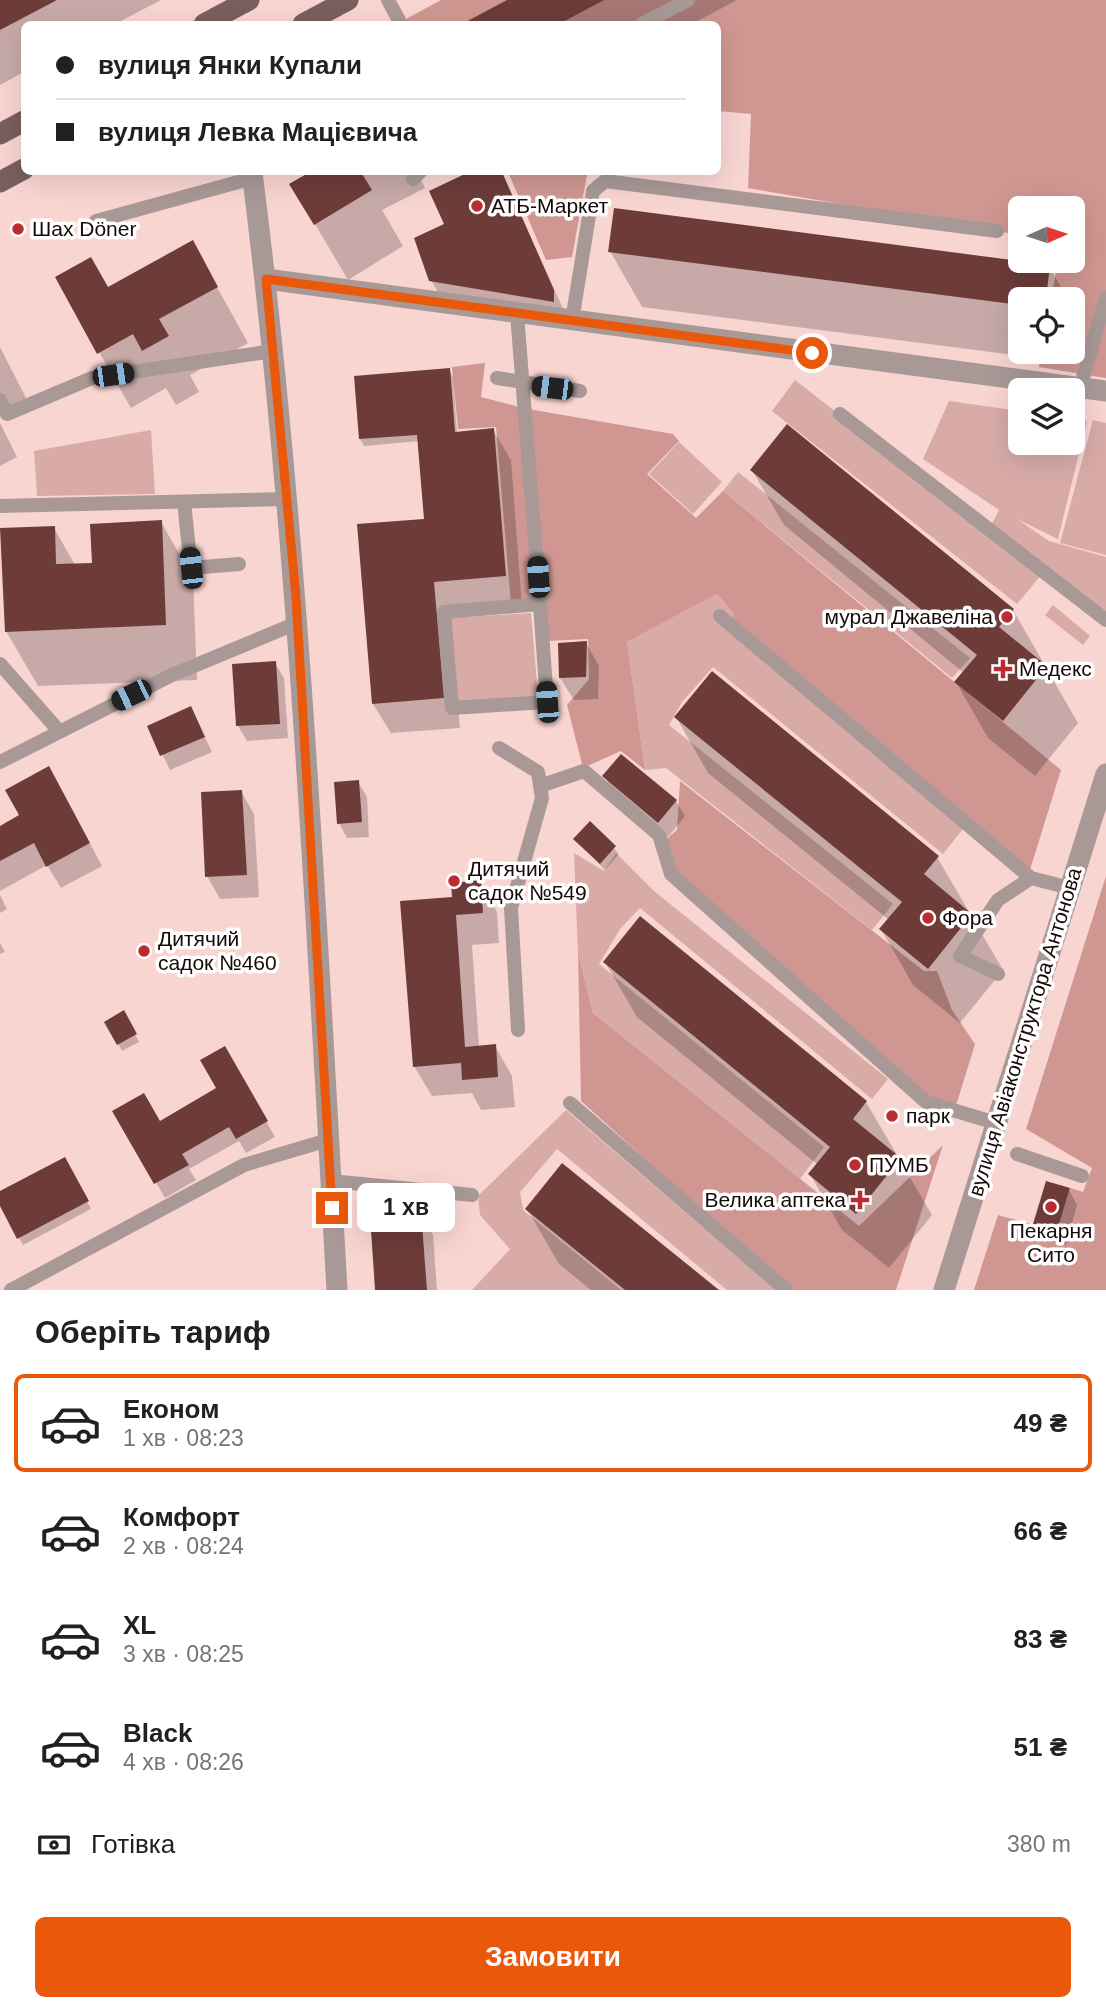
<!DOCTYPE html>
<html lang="uk">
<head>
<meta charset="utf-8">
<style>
  :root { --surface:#fff; --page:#f6f6f6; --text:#202124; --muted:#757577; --line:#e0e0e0; --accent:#ea580c }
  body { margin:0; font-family:Arial,sans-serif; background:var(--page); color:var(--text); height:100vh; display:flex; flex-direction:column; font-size:26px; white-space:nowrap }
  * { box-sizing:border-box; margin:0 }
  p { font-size:23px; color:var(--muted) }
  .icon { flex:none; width:38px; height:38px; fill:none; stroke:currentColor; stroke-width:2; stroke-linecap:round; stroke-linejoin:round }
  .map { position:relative; height:1290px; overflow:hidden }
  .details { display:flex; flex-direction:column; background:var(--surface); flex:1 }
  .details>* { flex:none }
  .top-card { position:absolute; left:21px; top:21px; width:700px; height:154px; border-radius:10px; box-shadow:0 7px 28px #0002; display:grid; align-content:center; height:154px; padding:0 35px; background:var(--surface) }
  .needle { width:46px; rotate:87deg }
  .buttons { position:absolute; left:1008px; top:196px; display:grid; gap:14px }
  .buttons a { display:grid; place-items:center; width:77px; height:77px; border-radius:10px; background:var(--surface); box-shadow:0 7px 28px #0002; font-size:35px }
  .end { position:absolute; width:32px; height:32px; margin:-16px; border:9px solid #ea580c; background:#fff; box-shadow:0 0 0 4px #fff }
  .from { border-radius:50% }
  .bubble { position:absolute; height:49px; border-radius:10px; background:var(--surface); box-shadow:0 7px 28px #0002; font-size:23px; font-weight:800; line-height:49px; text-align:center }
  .car { position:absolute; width:21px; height:42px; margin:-21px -10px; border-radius:9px; box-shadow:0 0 5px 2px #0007; background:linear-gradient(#222 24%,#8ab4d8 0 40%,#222 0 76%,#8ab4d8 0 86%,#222 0) }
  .top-card b { display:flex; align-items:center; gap:24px; height:66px; font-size:26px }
  .top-card b+b { border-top:2px solid var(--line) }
  .top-card i { width:18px; height:18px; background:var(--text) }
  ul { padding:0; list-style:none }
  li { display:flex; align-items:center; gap:21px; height:98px; margin:0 14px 10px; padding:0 21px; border:4px solid transparent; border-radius:10px }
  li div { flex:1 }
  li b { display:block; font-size:26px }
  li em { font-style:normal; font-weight:800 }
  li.selected { border-color:var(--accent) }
  li>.icon { width:63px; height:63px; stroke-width:1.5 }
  h2 { padding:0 35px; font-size:32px; line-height:84px }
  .pay { display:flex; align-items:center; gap:18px; height:77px; padding:0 35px; font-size:26px }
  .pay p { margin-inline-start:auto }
  .primary-button { display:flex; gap:14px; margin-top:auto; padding:14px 35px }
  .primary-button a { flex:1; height:80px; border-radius:10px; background:var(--accent); color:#fff; font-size:28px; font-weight:800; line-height:80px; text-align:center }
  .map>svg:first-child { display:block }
</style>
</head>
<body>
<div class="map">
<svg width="1106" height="1290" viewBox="0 0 1106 1290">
  <rect width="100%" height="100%" fill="#f9d5d2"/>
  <g fill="#d8aba7">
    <path d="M795,380L988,531L999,510L923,459L949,401L1020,411V443H1073V419L1087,421L1058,539L1017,519L1049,541L1106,557V619L1042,574L1017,604L772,411Z"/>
    <path d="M1093,420L1106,423V555L1060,543Z"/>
    <path d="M151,430L155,494L37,496L34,451Z"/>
    <path d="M679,442L722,482L693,514L649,474Z"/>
    <path d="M738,472L970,658L952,678L723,491Z"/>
    <path d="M717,594L734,614L966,825L943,854L713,667L682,702L669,725L893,904L872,930L666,768L645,770L627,642Z"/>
    <path d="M1053,605L1090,636L1083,645L1045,615Z"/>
    <path d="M531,613L538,696L455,704L448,618Z"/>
    <path d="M574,853L604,871L616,853L654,891L888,1079L872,1099L640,908L620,929L599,964L824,1147L800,1179L593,1013L578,953Z"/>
    <path d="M566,1110L776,1290H727L557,1149L520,1192L523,1210L621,1290H472L510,1249L480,1215L478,1196Z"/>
  </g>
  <g fill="#d09792">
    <path d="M441,0H1106V378L1039,367L1041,352H1073V299H1051L1058,261H1073V208H1020V235L748,188L751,114L718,111V24H408L406,19Z"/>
    <path d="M508,172H593L587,175L572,257L546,260Z"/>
    <path d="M485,363L481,397L523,408L537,601L511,604L496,427L458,429L452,367Z"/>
    <path d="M528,409L673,434L679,441L647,474L696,518L723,491L1061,770L1029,873L733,622L734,614L717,594L627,642L645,770L621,751L583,768L567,705L589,679L588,639L546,641Z"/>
    <path d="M680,781L924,971H937L952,1010L975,1044L955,1109L927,1099L676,873L664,841L677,830Z"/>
    <path d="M1106,876V1290H974L998,1215L1057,1231L1070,1188L1083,1192L1092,1168L1026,1129Z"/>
    <path d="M578,953L593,1013L859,1226L943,1145L896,1290H790L581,1101Z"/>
  </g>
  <g fill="#0003">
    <path d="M0,0H161L115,24H24V72L0,85Z"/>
    <path d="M511,0H737L692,24H466Z"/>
    <path d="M313,172H417L425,188L382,210L403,246L348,280L292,185Z"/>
    <path d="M473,172H501L566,315L444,303L431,280L446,225L432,192Z"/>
    <path d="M192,242L248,343L190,375L199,392L176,405L166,388L131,408L57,278L108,289Z"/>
    <path d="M610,251L1049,266L1068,299H1020V352H1073V307L1081,322L1076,363L642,307Z"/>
    <path d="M0,347L27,400L0,414Z"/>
    <path d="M449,370L453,377L457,433L493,430L511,460L522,606L450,611L460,728L391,733L373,704L426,520L420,441L364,446L360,439Z"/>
    <path d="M0,423L17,457L0,466Z"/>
    <path d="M752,470L1013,610L1078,723L1035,776L988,738L956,682L964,673L784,525Z"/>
    <path d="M161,522L193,578L197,680L38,686L6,631L54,528L75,565L94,564Z"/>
    <path d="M586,643L599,666L598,699L574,700L560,678Z"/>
    <path d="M275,663L284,678L288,738L247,741L238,726Z"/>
    <path d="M191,708L212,752L170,770L149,727Z"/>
    <path d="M676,717L937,857L1003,970L960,1023L913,985L881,929L889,920L708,773Z"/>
    <path d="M621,757L676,801L685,816L668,837L613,792L605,776Z"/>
    <path d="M358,782L367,797L369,837L347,838L339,823Z"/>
    <path d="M62,791L102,866L61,888L47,865L0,891V828Z"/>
    <path d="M241,791L254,814L259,897L220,899L207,876Z"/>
    <path d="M590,823L619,854L605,870L575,839Z"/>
    <path d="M480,882L497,912L499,943L472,945L479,1047L495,1046L512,1076L515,1107L481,1110L472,1093L432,1096L414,1066L454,898Z"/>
    <path d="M0,895L7,909L0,913Z"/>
    <path d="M0,943L5,952L0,954Z"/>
    <path d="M605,962L866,1102L932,1215L889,1268L842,1230L810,1174L818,1165L637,1017Z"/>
    <path d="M123,1013L139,1042L122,1051L106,1022Z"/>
    <path d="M225,1048L275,1137L246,1153L239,1141L189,1169L196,1180L165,1198L115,1112L159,1123L219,1089Z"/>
    <path d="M65,1159L91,1209L23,1245L0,1202V1193Z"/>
    <path d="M1069,1190L1077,1205L1066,1245L1044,1239L1035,1224Z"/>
    <path d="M527,1209L716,1290H591L559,1264Z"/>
    <path d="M420,1213L433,1235L437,1290H377Z"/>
  </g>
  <g fill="#6d3c39">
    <path d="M0,0H57L0,30Z"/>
    <path d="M507,0H604L559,24H462Z"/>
    <path d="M310,172H361L372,190L314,225L289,184Z"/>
    <path d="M469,172H502L554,290V302L429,281L414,238L444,224L429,191Z"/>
    <path d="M614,208L1050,265L1046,299H1020V305L608,252Z"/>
    <path d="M193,240L218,287L159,319L169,336L142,351L133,334L97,354L55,277L91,257L108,287Z"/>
    <path d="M450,368L455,432L494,428L506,576L434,582L444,698L372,704L357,524L424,519L417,435L359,439L354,376Z"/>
    <path d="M787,424L1014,609L999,627L1047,666L1003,721L954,682L977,655L750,470Z"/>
    <path d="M162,520L166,625L5,632L0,528L55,526L56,564L92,563L90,524Z"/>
    <path d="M587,641L586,677L559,678L558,643Z"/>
    <path d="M276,661L280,724L236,726L232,664Z"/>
    <path d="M712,671L939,856L924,874L972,914L928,969L879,929L902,902L674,717Z"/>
    <path d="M191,706L205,737L160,756L147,726Z"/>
    <path d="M621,754L677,800L658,823L602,776Z"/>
    <path d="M49,766L90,843L46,867L34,843L0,861V826L19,815L5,790Z"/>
    <path d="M359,780L362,822L337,824L334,782Z"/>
    <path d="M242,790L247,875L205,877L201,792Z"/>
    <path d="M590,821L616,846L600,864L573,839Z"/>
    <path d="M481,880L483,913L456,915L465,1047L496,1044L498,1077L462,1080L461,1063L413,1067L400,901L452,897L451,883Z"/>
    <path d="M640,916L867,1101L853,1119L901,1158L856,1214L808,1174L830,1147L603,962Z"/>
    <path d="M124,1010L137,1034L117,1045L104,1022Z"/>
    <path d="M225,1046L268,1121L236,1139L229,1127L182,1154L189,1165L154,1184L112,1111L144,1093L160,1121L216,1088L200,1060Z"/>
    <path d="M65,1157L89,1201L17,1239L0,1206V1191Z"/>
    <path d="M562,1163L719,1290H625L525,1209Z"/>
    <path d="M1046,1181L1070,1188L1057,1231L1033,1224Z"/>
    <path d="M421,1211L427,1290H375L370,1215Z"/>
  </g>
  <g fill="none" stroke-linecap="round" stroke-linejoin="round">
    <g stroke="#a89997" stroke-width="14">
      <path d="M388,0L401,24"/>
      <path d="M642,24L688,0"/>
      <path d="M413,179L420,172"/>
      <path d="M96,221L253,178"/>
      <path d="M517,314L540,604L444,612L452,708L547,702L540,604"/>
      <path d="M572,321L593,191L605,181L997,231"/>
      <path d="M497,378L580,391"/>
      <path d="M1080,388L1106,298"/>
      <path d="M0,400L7,414L92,378L273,351"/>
      <path d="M840,414L1106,620"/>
      <path d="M184,502L191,568L239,564"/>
      <path d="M0,506L287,499"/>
      <path d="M720,616L1031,878L1070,888"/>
      <path d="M0,664L59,731"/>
      <path d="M499,748L538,772L542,798L511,908L518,1030"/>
      <path d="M0,762L172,675L297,623"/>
      <path d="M540,786L584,771L659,835L671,874L926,1102L996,1123"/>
      <path d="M998,974L960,956L998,900L1031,878"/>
      <path d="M570,1103L786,1290"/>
      <path d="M1017,1154L1082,1176"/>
      <path d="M331,1181L472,1195"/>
      <path d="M11,1290L244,1165L328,1140"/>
    </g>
    <g stroke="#a89997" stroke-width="21">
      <path d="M252,172C299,543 316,917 337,1290"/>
      <path d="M266,279L1106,391"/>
      <path d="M944,1290L1106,774"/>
    </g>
    <g stroke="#795f5d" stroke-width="21">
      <path d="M204,24L249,0"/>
      <path d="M303,24L348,0"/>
      <path d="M0,134L24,121"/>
      <path d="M0,182L24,169"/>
    </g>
  </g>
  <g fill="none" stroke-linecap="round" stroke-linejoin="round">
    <path stroke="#ea580c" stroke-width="9" d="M332,1208L296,597L266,279L812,353"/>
  </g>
  <g fill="#bb2c31" stroke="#fff" stroke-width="2.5">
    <circle cx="477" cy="206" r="7"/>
    <circle cx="18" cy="229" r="7"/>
    <circle cx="1007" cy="617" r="7"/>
    <path d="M999.5 658.5h7v7h7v7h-7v7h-7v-7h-7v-7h7z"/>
    <circle cx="454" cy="881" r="7"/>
    <circle cx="928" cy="918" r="7"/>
    <circle cx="144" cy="951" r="7"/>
    <circle cx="892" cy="1116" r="7"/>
    <circle cx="855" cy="1165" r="7"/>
    <path d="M856.5 1189.5h7v7h7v7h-7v7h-7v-7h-7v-7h7z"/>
    <circle cx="1051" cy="1207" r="7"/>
  </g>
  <g text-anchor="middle" stroke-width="7" stroke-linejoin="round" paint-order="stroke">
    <g font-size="21" fill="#150a09" stroke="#fff" text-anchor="start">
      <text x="491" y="213">АТБ-Маркет</text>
      <text x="32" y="236">Шах Döner</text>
      <text x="993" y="624" text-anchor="end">мурал Джавеліна</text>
      <text x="1019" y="676">Медекс</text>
      <text x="468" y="876">Дитячий<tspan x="468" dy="24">садок №549</tspan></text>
      <text x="942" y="925">Фора</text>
      <text x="158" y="946">Дитячий<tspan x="158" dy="24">садок №460</tspan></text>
      <text x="906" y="1123">парк</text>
      <text x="869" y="1172">ПУМБ</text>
      <text x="846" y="1207" text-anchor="end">Велика аптека</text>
      <text x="1051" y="1238" text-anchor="middle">Пекарня<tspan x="1051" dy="24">Сито</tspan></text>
    </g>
    <g font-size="21" fill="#150a09" stroke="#fff">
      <text transform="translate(1025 1032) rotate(-73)" y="7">вулиця Авіаконструктора Антонова</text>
    </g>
  </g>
</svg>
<div class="buttons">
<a><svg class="needle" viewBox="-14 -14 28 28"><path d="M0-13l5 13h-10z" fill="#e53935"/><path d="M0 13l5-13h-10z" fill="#757577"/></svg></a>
<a><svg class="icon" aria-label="locate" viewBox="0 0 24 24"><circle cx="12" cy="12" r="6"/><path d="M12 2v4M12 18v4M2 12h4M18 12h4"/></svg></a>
<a><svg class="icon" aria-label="layers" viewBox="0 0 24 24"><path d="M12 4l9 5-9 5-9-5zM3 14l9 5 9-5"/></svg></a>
</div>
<i class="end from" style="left:812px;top:353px"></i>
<i class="end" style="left:332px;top:1208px"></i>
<div class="bubble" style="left:357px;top:1183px;width:98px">1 хв</div>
<i class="car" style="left:113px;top:375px;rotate:82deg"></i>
<i class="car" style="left:552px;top:388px;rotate:277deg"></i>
<i class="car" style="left:191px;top:568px;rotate:354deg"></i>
<i class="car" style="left:538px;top:577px;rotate:356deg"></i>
<i class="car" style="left:131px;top:695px;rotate:244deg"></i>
<i class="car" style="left:547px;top:702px;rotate:356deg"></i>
<div class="top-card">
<b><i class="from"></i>вулиця Янки Купали</b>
<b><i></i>вулиця Левка Мацієвича</b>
</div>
</div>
<section class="details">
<h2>Оберіть тариф</h2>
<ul>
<li class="selected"><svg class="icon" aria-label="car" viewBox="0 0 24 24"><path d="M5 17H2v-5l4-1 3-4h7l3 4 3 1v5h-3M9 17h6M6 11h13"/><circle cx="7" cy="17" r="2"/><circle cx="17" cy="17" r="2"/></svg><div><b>Економ</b><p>1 хв · 08:23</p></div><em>49 ₴</em></li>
<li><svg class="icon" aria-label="car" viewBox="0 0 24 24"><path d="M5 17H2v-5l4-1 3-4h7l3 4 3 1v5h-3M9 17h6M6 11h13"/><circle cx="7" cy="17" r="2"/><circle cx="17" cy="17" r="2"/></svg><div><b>Комфорт</b><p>2 хв · 08:24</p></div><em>66 ₴</em></li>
<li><svg class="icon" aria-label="car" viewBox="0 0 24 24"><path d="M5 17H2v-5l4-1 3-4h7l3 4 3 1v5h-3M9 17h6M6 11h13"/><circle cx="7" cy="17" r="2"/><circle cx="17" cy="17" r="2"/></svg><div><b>XL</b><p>3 хв · 08:25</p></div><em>83 ₴</em></li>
<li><svg class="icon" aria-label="car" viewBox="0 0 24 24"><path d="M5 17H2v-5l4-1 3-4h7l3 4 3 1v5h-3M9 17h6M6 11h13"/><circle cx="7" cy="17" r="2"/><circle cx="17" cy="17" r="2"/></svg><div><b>Black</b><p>4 хв · 08:26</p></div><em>51 ₴</em></li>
</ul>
<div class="pay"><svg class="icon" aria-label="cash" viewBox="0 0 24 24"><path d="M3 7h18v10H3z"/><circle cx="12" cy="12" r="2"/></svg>Готівка<p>380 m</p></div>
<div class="primary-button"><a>Замовити</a></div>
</section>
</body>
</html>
